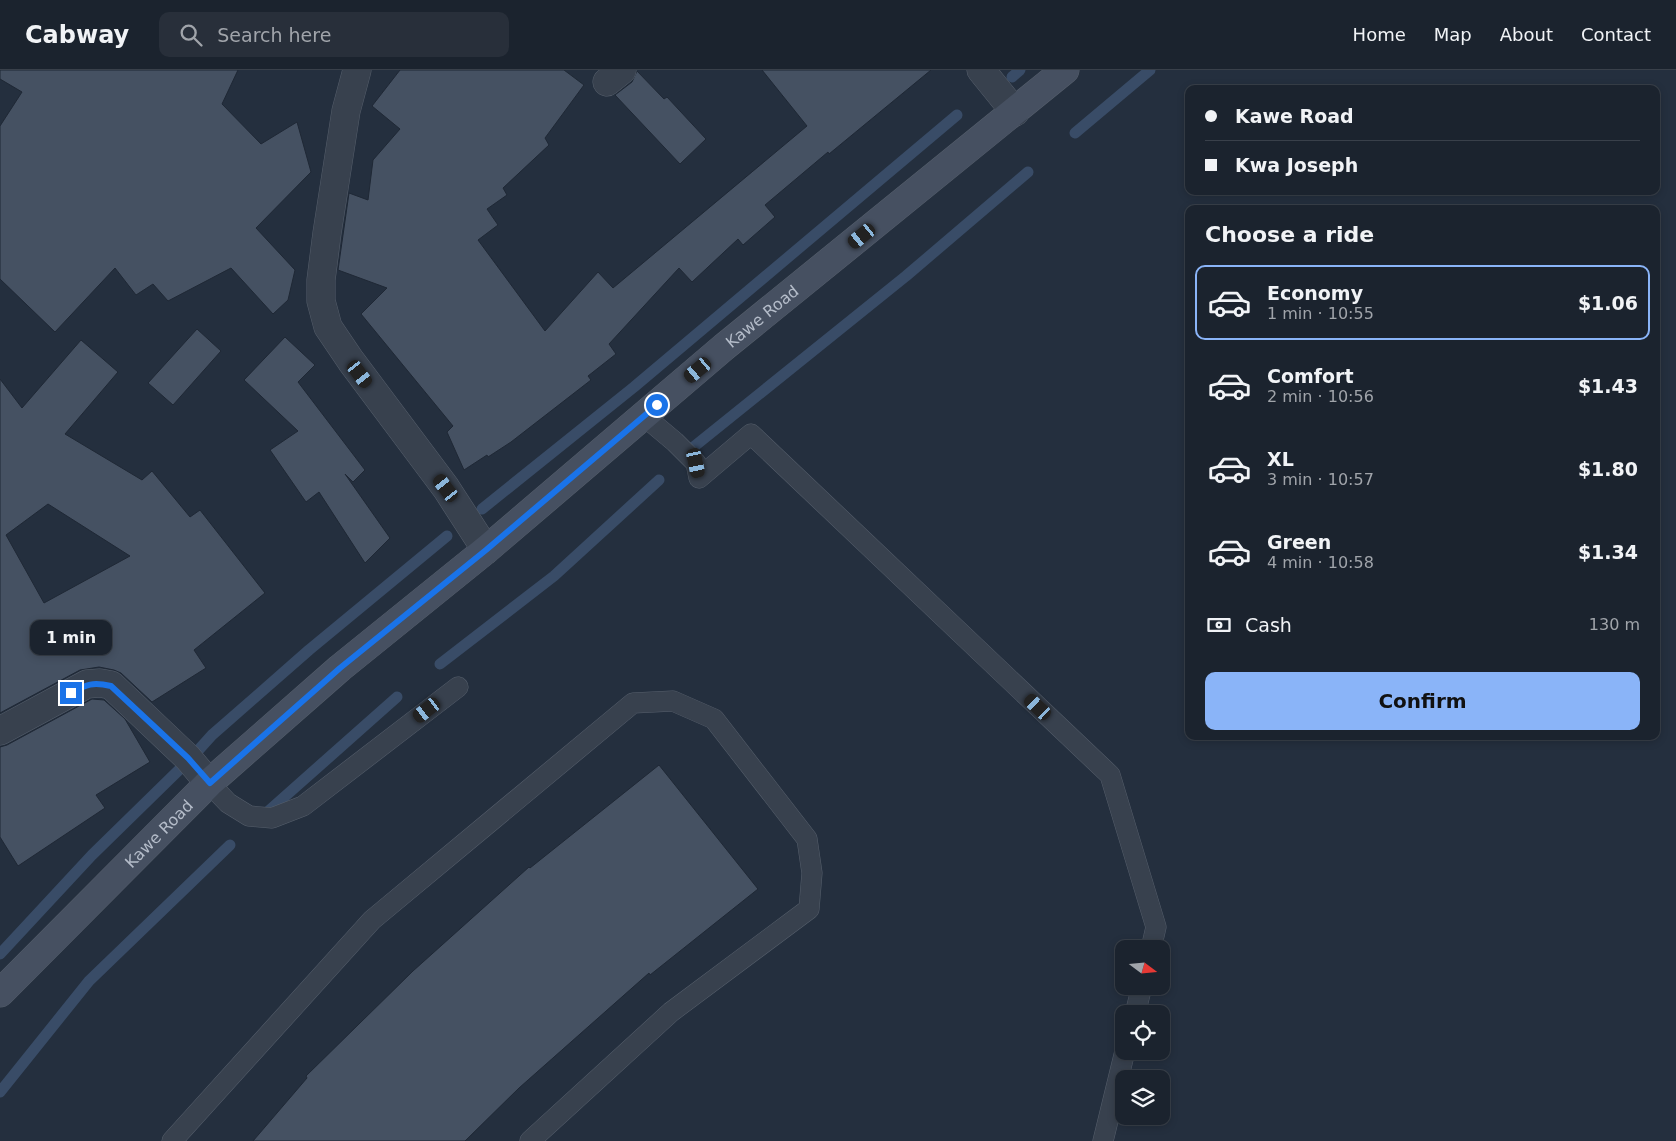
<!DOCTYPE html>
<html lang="en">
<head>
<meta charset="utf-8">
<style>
  :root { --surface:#1b232e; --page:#282f3a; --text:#f1f3f6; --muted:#a0a4aa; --line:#39404a; --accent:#8ab4f8 }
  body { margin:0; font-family:"DejaVu Sans",sans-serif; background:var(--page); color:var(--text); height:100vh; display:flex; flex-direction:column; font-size:19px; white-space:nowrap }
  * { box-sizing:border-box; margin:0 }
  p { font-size:16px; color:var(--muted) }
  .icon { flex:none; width:28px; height:28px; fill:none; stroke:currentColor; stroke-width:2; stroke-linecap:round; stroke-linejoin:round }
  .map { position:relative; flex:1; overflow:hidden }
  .details { position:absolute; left:1185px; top:135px; width:475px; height:535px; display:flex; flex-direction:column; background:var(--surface); border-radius:10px; box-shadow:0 2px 8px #0003,0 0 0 1px var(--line) }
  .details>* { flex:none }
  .guide { position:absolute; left:1185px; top:15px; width:475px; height:110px; border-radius:10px; box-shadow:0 2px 8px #0003,0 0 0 1px var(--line); display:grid; align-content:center; height:110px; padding:0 20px; background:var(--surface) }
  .needle { width:32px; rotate:106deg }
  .tools { position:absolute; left:1115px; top:870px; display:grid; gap:10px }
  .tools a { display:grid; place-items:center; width:55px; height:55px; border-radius:10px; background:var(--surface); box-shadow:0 2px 8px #0003,0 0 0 1px var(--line); font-size:25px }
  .end { position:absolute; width:22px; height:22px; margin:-11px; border:6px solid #1a73e8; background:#fff; box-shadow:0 0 0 2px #fff }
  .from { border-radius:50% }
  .bubble { position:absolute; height:35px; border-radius:10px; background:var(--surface); box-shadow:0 2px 8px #0003,0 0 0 1px var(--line); font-size:16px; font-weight:700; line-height:35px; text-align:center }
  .car { position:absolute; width:15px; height:30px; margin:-15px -8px; border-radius:6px; box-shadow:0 0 4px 1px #0007; background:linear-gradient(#222 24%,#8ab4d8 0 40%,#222 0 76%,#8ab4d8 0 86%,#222 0) }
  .guide b { display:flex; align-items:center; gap:18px; height:48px; font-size:19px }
  .guide b+b { border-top:1px solid var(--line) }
  .guide i { width:12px; height:12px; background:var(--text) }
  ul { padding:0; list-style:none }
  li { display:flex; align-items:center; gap:15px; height:75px; margin:0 10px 8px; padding:0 10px; border:2px solid transparent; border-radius:10px }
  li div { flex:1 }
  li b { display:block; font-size:19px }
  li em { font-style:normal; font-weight:700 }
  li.on { border-color:var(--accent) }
  li>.icon { width:45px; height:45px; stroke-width:1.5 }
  h2 { padding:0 20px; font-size:22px; line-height:60px }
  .pay { display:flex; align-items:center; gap:12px; height:55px; padding:0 20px; font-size:19px }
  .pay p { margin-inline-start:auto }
  .button { display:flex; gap:10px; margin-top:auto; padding:10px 20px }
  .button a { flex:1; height:58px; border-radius:10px; background:var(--accent); color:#111; font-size:20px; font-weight:700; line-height:58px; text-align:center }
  header { display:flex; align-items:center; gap:30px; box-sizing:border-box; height:70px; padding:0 25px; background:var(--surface); border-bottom:1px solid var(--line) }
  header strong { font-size:24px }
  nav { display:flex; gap:28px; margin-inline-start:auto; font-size:18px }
  .search { width:350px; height:45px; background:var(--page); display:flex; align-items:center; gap:12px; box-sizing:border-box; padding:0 18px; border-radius:10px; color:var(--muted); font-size:19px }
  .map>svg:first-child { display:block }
</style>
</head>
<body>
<header>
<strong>Cabway</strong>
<div class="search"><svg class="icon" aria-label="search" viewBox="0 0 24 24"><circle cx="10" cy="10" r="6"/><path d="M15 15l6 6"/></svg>Search here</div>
<nav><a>Home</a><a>Map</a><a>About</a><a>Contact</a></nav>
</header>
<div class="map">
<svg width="1676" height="1071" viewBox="0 0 1676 1071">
  <rect width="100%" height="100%" fill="#242f3e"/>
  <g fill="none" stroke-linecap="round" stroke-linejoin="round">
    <g stroke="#394c67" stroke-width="11">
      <path d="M1012,7L1020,0"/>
      <path d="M1075,63L1150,0"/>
      <path d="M691,379L906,206L1028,102"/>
      <path d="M482,439L634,317L957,45"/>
      <path d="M440,594L554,506L659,410"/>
      <path d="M194,685L212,665L309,580L447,466"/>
      <path d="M264,745L397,627"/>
      <path d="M0,884L92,785L183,696"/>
      <path d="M0,1022L89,911L230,775"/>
    </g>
  </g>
  <g fill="#455162" stroke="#1f2835" fill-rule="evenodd">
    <path d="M0,0H238L222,34L261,74L297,52L311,102L256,158L295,200L288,230L273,244L231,198L168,231L153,214L136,225L115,198L55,262L0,209V56L22,22L0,9Z"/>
    <path d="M400,0H564L584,15L545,68L549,75L503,118L507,125L487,139L498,155L478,170L545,261L598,202L613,218L807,56L762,0H931L829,84L828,82L765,135L775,147L743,175L738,169L692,212L679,198L609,274L616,284L588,306L591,310L511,372L488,387L487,385L464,400L447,362L453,356L361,244L387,218L338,200L349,123L368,130L373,90L400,59L372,36Z"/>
    <path d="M637,1L664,29L667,27L706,69L680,94L615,25L632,12Z"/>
    <path d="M197,259L221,281L173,335L148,313Z"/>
    <path d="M285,267L315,295L298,312L365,400L353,412L345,404L390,468L365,493L319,422L306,432L270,380L298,361L244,310Z"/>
    <path d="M81,270L118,302L65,364L142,410L152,401L190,447L200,440L265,523L194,580L206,598L152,632L121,603L114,600L99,597L80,600L0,643V309L22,338ZM48,434L130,486L44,533L6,465Z"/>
    <path d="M92,629L104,630L125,649L150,692L96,725L105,738L18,796L0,767V677L7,675Z"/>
    <path d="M659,695L758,819L650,905L649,903L519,1018L465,1071H253L307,1008L306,1006L413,901L529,797L530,798Z"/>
  </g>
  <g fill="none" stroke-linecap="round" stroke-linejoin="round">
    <defs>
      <g id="lane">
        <path d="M644,346L675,372L696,393L699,408L751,364L1110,705L1156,857L1151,879"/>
        <path d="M209,713L228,733L249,746L272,748L303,736L458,617"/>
        <path d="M1135,944L1142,916"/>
        <path d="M172,1071L372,850L633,633L673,631L714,649L807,769L812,803L809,839L671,942L530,1071"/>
        <path d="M1103,1071L1125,981"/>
      </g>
      <g id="street">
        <path d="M357,0L346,41L327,163L321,210V231L328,257L351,291L446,418L486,480"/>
        <path d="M981,0L1015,42"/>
        <path d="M607,12L622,0"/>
        <path d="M0,661L87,614L100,613L111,615L188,688L209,713"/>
      </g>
      <g id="secondary">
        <path id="s1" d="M0,923L209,713L340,598L486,480L724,277L1065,0"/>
      </g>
    </defs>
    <use href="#lane" stroke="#565f6c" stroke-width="21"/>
    <use href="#street" stroke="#565f6c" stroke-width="29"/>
    <use href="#secondary" stroke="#565f6c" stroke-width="29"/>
    <use href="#lane" stroke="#38414e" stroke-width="20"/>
    <use href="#street" stroke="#38414e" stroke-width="28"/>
    <use href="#secondary" stroke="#465061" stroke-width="28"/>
  </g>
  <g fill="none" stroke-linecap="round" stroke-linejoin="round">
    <path stroke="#1a73e8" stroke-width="6" d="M71,623C87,614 93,612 111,616L188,688L210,713L340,598L486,480L657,335"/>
  </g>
  <g text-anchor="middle" stroke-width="4" stroke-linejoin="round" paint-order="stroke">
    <g font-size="16" fill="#b4bcc9" stroke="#1d2633">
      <text dy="6" stroke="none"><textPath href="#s1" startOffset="1020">Kawe Road</textPath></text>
      <text dy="6" stroke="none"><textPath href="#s1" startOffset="225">Kawe Road</textPath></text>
    </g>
  </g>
</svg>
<div class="tools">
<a><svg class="needle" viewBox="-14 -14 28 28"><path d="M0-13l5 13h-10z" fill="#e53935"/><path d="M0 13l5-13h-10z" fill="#a0a4aa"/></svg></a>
<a><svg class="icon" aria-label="locate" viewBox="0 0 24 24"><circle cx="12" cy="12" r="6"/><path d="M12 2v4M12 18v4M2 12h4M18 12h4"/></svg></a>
<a><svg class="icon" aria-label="layers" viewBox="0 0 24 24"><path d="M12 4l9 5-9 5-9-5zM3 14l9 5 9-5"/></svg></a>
</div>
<i class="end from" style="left:657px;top:335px"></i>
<i class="end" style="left:71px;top:623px"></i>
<div class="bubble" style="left:30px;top:550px;width:82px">1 min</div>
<i class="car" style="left:862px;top:166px;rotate:231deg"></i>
<i class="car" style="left:698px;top:300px;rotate:230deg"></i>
<i class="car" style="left:360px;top:304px;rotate:143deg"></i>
<i class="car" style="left:696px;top:393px;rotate:168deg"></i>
<i class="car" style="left:446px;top:418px;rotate:323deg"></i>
<i class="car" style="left:1038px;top:637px;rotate:313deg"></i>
<i class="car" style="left:427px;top:640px;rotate:232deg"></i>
<div class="guide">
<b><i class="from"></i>Kawe Road</b>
<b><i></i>Kwa Joseph</b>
</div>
<section class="details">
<h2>Choose a ride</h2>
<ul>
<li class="on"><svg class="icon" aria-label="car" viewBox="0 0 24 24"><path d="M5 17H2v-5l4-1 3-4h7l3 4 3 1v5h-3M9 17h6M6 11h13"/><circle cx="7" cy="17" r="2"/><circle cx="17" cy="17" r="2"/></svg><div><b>Economy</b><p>1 min · 10:55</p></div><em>$1.06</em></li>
<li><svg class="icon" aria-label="car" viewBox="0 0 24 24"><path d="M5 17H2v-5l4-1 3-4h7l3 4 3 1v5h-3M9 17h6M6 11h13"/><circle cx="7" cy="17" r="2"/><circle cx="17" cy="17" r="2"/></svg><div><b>Comfort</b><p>2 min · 10:56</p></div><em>$1.43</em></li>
<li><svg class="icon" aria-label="car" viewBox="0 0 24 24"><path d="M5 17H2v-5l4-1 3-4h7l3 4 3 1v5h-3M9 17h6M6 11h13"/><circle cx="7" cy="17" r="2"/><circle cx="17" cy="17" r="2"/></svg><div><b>XL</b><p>3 min · 10:57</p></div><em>$1.80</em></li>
<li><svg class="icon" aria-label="car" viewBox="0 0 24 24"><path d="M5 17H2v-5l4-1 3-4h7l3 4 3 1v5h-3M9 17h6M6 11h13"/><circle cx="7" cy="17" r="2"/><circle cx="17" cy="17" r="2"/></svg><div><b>Green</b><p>4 min · 10:58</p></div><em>$1.34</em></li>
</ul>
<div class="pay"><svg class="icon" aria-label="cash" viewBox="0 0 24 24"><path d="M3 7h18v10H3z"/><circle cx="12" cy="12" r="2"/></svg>Cash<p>130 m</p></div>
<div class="button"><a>Confirm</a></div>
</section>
</div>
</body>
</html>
